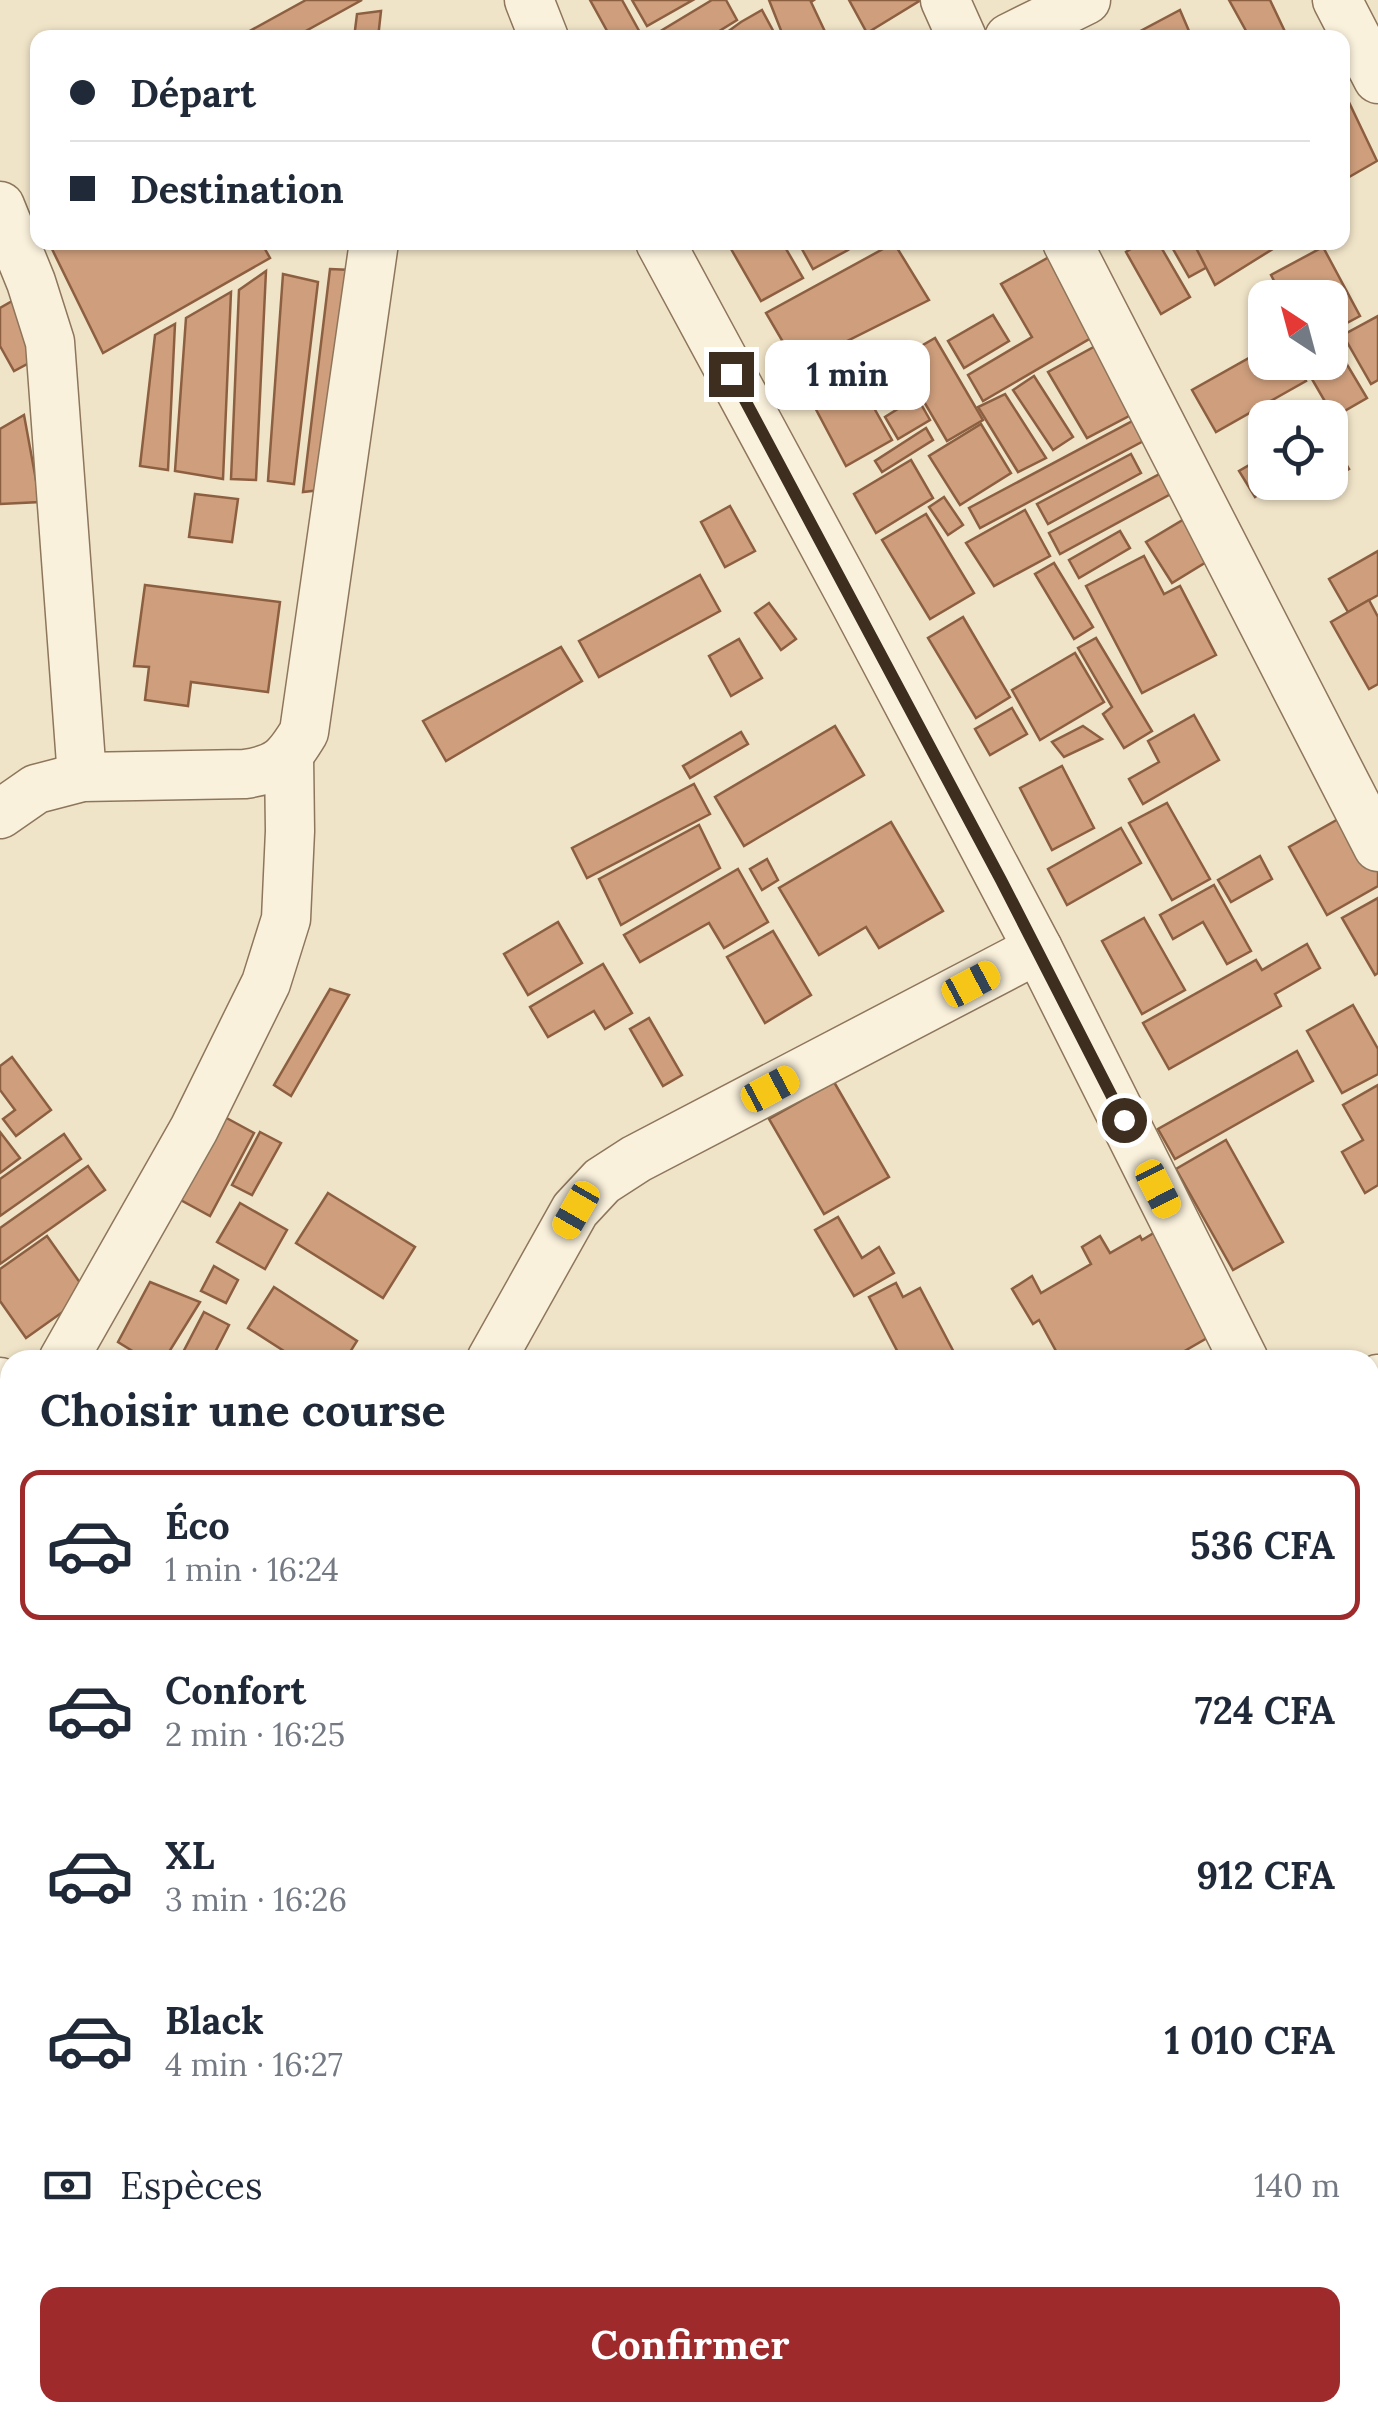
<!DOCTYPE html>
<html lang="fr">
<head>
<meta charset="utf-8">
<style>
  :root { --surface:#fff; --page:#f2f2f3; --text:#1f2937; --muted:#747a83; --line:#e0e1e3; --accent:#9e2a2b }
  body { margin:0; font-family:Lora,serif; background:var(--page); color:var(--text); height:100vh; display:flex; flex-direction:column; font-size:38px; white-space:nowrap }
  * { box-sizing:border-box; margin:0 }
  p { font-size:32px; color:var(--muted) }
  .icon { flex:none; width:55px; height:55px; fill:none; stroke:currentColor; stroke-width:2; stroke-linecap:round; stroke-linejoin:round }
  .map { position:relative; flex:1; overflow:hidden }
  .side { position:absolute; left:0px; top:1350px; width:1380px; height:1072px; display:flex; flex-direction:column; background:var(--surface); border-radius:30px 30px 0 0; box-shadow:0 2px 8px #0004 }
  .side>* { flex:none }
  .top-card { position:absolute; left:30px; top:30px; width:1320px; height:220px; border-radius:20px; box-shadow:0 2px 8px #0004; display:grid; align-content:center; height:220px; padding:0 40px; background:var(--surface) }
  .needle { width:65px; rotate:324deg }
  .tools { position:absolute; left:1248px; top:280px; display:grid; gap:20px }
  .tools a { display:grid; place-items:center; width:100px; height:100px; border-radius:20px; background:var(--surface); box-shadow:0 2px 8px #0004; font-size:50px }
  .end { position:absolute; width:45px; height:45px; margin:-22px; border:12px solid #3d2e20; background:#fff; box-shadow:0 0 0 5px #fff }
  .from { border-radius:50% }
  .bubble { position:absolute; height:70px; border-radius:20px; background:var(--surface); box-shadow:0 2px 8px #0004; font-size:32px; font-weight:700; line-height:70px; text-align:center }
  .car { position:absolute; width:30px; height:60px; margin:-30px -15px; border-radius:12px; box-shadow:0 0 8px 2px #0007; background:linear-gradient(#f5c518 24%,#345 0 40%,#f5c518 0 76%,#345 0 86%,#f5c518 0) }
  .top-card b { display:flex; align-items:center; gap:35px; height:95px; font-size:38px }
  .top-card b+b { border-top:2px solid var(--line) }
  .top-card i { width:25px; height:25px; background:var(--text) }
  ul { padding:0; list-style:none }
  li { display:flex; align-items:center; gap:30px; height:150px; margin:0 20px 15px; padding:0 20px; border:5px solid transparent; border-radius:20px }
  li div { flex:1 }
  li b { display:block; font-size:38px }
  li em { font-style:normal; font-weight:700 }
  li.selected { border-color:var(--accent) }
  li>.icon { width:90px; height:90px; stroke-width:1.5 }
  h2 { padding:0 40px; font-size:45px; line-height:120px }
  .pay { display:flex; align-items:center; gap:25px; height:110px; padding:0 40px; font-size:38px }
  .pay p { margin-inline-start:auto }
  .button { display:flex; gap:20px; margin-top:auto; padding:20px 40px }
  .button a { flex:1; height:115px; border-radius:20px; background:var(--accent); color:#fff; font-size:40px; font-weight:700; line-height:115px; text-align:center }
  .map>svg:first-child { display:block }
</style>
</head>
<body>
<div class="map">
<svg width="1378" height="2422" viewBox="0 0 1378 2422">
  <rect width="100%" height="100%" fill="#f0e4c8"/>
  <g fill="#cf9f7d" stroke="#8d5f41" stroke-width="2.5">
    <path d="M306,0H362L293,38H237Z"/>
    <path d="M590,0H622L643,38H611Z"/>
    <path d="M632,0H693L647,26Z"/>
    <path d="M712,0H726L737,20L708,38H649Z"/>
    <path d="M769,0H814L811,2L828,38H784Z"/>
    <path d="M849,0H921L867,33Z"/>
    <path d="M1229,0H1270L1288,38H1250Z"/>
    <path d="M762,10L777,38H719L741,22Z"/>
    <path d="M1180,10L1192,38H1132L1131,36Z"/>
    <path d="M381,11L378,38H354L357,14Z"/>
    <path d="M1346,96L1377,161L1342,181V98Z"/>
    <path d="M54,242H261L270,258L103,353L50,245Z"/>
    <path d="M727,242H782L803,278L761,301Z"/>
    <path d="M798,242H843L848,250L813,269Z"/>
    <path d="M1142,242H1158L1190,297L1161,314L1126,252Z"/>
    <path d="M1169,242H1198L1211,265L1189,277Z"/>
    <path d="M1193,242H1284L1215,285Z"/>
    <path d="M894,243L929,300L797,366L766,313Z"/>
    <path d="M1323,247L1360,316L1330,332V298H1283L1271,275Z"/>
    <path d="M1058,252L1103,331L983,401L968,375L1032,337L1001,284Z"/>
    <path d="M330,269L351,270L320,490L303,492Z"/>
    <path d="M266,271L256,480L231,479L239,290Z"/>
    <path d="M283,274L318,282L294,484L268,481Z"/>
    <path d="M231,292L223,479L175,471L186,318Z"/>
    <path d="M14,300L44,355L14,371L0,346V308Z"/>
    <path d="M993,315L1009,341L964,368L948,341Z"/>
    <path d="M1378,316V380L1371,384L1343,335Z"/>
    <path d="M175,324L168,470L140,466L155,335Z"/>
    <path d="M1330,336L1367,398L1334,417L1302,362H1330Z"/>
    <path d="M1112,337L1150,405L1087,438L1048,372Z"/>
    <path d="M935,338L983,420L947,441L899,359Z"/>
    <path d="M1265,349V362H1296L1306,381L1216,432L1192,390Z"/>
    <path d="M856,376L892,440L846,466L811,400Z"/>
    <path d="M1034,376L1073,437L1053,450L1013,390Z"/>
    <path d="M1005,394L1046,458L1018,472L978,407Z"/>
    <path d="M917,397L930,420L898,439L885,417Z"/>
    <path d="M24,415L40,502L0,504V429Z"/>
    <path d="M1140,417L1151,437L980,528L969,508Z"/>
    <path d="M981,424L1011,473L960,505L929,456Z"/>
    <path d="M926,428L933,440L882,472L875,461Z"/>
    <path d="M1330,436L1349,469L1335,477L1330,468Z"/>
    <path d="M1131,454L1141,473L1048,524L1037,504Z"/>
    <path d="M1265,456V482H1278L1255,497L1239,471Z"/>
    <path d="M911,460L933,498L876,533L854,494Z"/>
    <path d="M1169,469L1180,489L1060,554L1049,533Z"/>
    <path d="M195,494L238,499L232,542L189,537Z"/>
    <path d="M944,497L963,525L948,535L929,507Z"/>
    <path d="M730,506L755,551L725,567L701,522Z"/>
    <path d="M1025,510L1050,556L994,586L966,543Z"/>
    <path d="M926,514L974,593L930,619L882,540Z"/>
    <path d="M1191,515L1216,556L1172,583L1146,542Z"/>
    <path d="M1120,531L1130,548L1079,578L1069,560Z"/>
    <path d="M1378,551V595L1348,612L1329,579Z"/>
    <path d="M1144,556L1164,594L1180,586L1216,655L1142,693L1086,586Z"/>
    <path d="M1054,563L1093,627L1074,639L1035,574Z"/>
    <path d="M700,575L720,611L599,677L579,641Z"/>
    <path d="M145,585L280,602L268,692L191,682L188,706L145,700L149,667L134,666Z"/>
    <path d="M1369,600L1378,617V684L1369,689L1331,622Z"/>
    <path d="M769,603L796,639L781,650L755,613Z"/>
    <path d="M963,617L1010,697L976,718L928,638Z"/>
    <path d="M1096,638L1152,731L1124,748L1103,714L1112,707L1078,648Z"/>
    <path d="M739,639L762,678L731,696L709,656Z"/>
    <path d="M561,647L582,681L446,761L423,721Z"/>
    <path d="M1075,653L1104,702L1040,740L1012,690Z"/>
    <path d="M1012,708L1027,734L990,755L975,729Z"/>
    <path d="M1194,715L1219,760L1143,804L1129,779L1159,762L1148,741Z"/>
    <path d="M835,726L864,775L744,846L715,797Z"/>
    <path d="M1083,726L1102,739L1064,757L1052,742Z"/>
    <path d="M741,732L748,744L690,778L683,766Z"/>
    <path d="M1062,766L1094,828L1052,850L1020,788Z"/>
    <path d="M694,784L710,814L587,878L572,848Z"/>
    <path d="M1167,803L1210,879L1172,900L1129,823Z"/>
    <path d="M1349,813L1378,865V886L1327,915L1289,847Z"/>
    <path d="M891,822L943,911L879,948L866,927L819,955L779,888Z"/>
    <path d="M699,825L720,868L621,925L599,879Z"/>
    <path d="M1121,828L1141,863L1067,905L1048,869Z"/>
    <path d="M1260,856L1272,879L1231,902L1218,880Z"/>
    <path d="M767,859L778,880L762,890L750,869Z"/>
    <path d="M738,869L768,922L724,948L709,923L640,962L624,935Z"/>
    <path d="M1214,885L1251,951L1227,964L1203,922L1173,939L1160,915Z"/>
    <path d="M1378,898V973L1375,975L1342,918Z"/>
    <path d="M1144,918L1185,990L1142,1014L1102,941Z"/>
    <path d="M558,922L582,963L528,995L504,954Z"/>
    <path d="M773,931L811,995L765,1023L727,957Z"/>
    <path d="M1307,944L1320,968L1275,994L1281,1006L1169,1069L1143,1023L1256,960L1262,970Z"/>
    <path d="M603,964L632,1013L605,1029L594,1011L548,1037L530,1007Z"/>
    <path d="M330,989L349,995L291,1096L274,1085Z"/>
    <path d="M1353,1005L1378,1049V1074L1342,1093L1307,1031Z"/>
    <path d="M649,1018L682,1075L663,1086L630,1029Z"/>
    <path d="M1297,1051L1313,1081L1175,1159L1158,1129Z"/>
    <path d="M12,1057L51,1110L16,1136L3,1119L15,1110L0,1090V1066Z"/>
    <path d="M834,1082L889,1177L824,1214L769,1119Z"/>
    <path d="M1378,1085V1185L1365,1193L1342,1152L1363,1140L1343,1105Z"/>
    <path d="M221,1115L254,1133L210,1216L177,1198Z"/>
    <path d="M0,1132L20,1158L0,1173Z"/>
    <path d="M260,1132L281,1143L252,1195L232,1185Z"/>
    <path d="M64,1134L81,1159L0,1216V1179Z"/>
    <path d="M1226,1140L1283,1242L1233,1270L1176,1169Z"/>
    <path d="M88,1166L105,1190L0,1264V1228Z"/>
    <path d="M328,1193L415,1247L383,1298L296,1243Z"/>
    <path d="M240,1203L287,1230L265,1269L217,1242Z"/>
    <path d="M838,1217L862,1258L879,1247L894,1273L854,1296L815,1230Z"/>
    <path d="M1167,1225L1226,1327L1169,1360H1061L1039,1320L1033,1324L1012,1289L1032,1276L1041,1293L1091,1264L1082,1247L1100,1236L1110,1253L1140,1236L1142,1240Z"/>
    <path d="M47,1236L88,1294L26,1338L0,1301V1269Z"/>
    <path d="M214,1266L238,1280L226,1303L201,1291Z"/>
    <path d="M150,1282L200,1302L164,1360H147L118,1342Z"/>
    <path d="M896,1283L903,1297L920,1288L958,1360H902L869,1297Z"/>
    <path d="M274,1287L357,1341L345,1360H298L248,1328Z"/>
    <path d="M204,1312L229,1325L211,1360H179Z"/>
    <path d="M10,1413V1454L0,1439V1419Z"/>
    <path d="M1370,1801L1378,1815V1863L1370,1867Z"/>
    <path d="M1370,2048L1378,2059V2085L1370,2091Z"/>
    <path d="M1378,2094V2134L1370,2139V2098Z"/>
    <path d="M112,2412H205L214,2422H121Z"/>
    <path d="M439,2412H564L554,2422H448Z"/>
    <path d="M1007,2412H1060L1053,2422H1001Z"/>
  </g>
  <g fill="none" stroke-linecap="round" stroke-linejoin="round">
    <defs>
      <g id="street">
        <path d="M529,0L544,38"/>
        <path d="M945,0L962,38"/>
        <path d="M1337,0L1378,79"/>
        <path d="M1009,38L1086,0"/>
        <path d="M0,206L31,282L50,342L82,777"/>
        <path d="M660,242L855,603L1038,949L1244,1360"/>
        <path d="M1067,242L1378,847"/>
        <path d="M0,814L36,789L82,777L245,774C279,769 287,760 304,732L374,242"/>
        <path d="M63,1360L194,1129L266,983L286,919L290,831L289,756"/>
        <path d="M491,1360L575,1210L602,1181L636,1159L1038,949"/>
        <path d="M0,1382L10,1397"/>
        <path d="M1370,1383L1378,1379"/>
        <path d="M1370,1633L1378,1651"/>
        <path d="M1370,1909L1378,1905"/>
        <path d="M0,2049L10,2043"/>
        <path d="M1370,2214L1378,2204"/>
        <path d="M0,2354L10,2364"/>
        <path d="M60,2412L70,2422"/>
        <path d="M413,2412L423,2422"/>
        <path d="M751,2412L761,2422"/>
      </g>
    </defs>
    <use href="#street" stroke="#8d765c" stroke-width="51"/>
    <use href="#street" stroke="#faf1dc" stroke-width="48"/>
  </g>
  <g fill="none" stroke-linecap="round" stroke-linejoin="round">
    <path stroke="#3d2e20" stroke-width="12" d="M731,374L1001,880L1124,1120"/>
  </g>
</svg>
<div class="tools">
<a><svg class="needle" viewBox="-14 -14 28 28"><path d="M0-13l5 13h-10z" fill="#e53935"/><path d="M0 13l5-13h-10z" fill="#747a83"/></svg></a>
<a><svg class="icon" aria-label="locate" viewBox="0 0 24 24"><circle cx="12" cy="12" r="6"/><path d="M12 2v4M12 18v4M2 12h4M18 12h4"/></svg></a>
</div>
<i class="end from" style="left:1124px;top:1120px"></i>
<i class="end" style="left:731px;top:374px"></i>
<div class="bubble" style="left:765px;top:340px;width:165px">1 min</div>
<i class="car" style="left:971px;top:984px;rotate:62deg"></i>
<i class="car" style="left:770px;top:1089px;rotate:62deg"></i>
<i class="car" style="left:1158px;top:1189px;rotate:153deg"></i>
<i class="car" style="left:576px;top:1210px;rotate:210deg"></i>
<div class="top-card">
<b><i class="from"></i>Départ</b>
<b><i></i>Destination</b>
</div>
<section class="side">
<h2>Choisir une course</h2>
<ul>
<li class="selected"><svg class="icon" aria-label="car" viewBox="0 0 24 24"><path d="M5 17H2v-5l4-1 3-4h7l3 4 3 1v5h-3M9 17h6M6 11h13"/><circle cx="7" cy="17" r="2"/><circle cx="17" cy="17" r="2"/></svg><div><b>Éco</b><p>1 min · 16:24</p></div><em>536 CFA</em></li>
<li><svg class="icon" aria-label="car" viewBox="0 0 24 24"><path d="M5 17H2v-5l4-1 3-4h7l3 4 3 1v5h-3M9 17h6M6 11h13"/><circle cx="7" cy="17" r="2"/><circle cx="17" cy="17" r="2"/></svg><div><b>Confort</b><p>2 min · 16:25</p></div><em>724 CFA</em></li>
<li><svg class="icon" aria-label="car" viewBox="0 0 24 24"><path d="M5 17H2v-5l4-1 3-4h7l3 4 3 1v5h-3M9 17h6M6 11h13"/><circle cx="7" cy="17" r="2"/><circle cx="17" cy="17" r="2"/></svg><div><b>XL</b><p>3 min · 16:26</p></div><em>912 CFA</em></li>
<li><svg class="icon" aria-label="car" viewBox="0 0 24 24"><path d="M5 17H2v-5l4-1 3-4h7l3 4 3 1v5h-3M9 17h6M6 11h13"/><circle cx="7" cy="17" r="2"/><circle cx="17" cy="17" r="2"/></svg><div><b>Black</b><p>4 min · 16:27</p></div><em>1 010 CFA</em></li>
</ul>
<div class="pay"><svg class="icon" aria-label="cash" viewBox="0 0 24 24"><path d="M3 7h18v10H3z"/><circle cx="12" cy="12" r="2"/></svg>Espèces<p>140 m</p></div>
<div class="button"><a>Confirmer</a></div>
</section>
</div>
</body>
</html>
